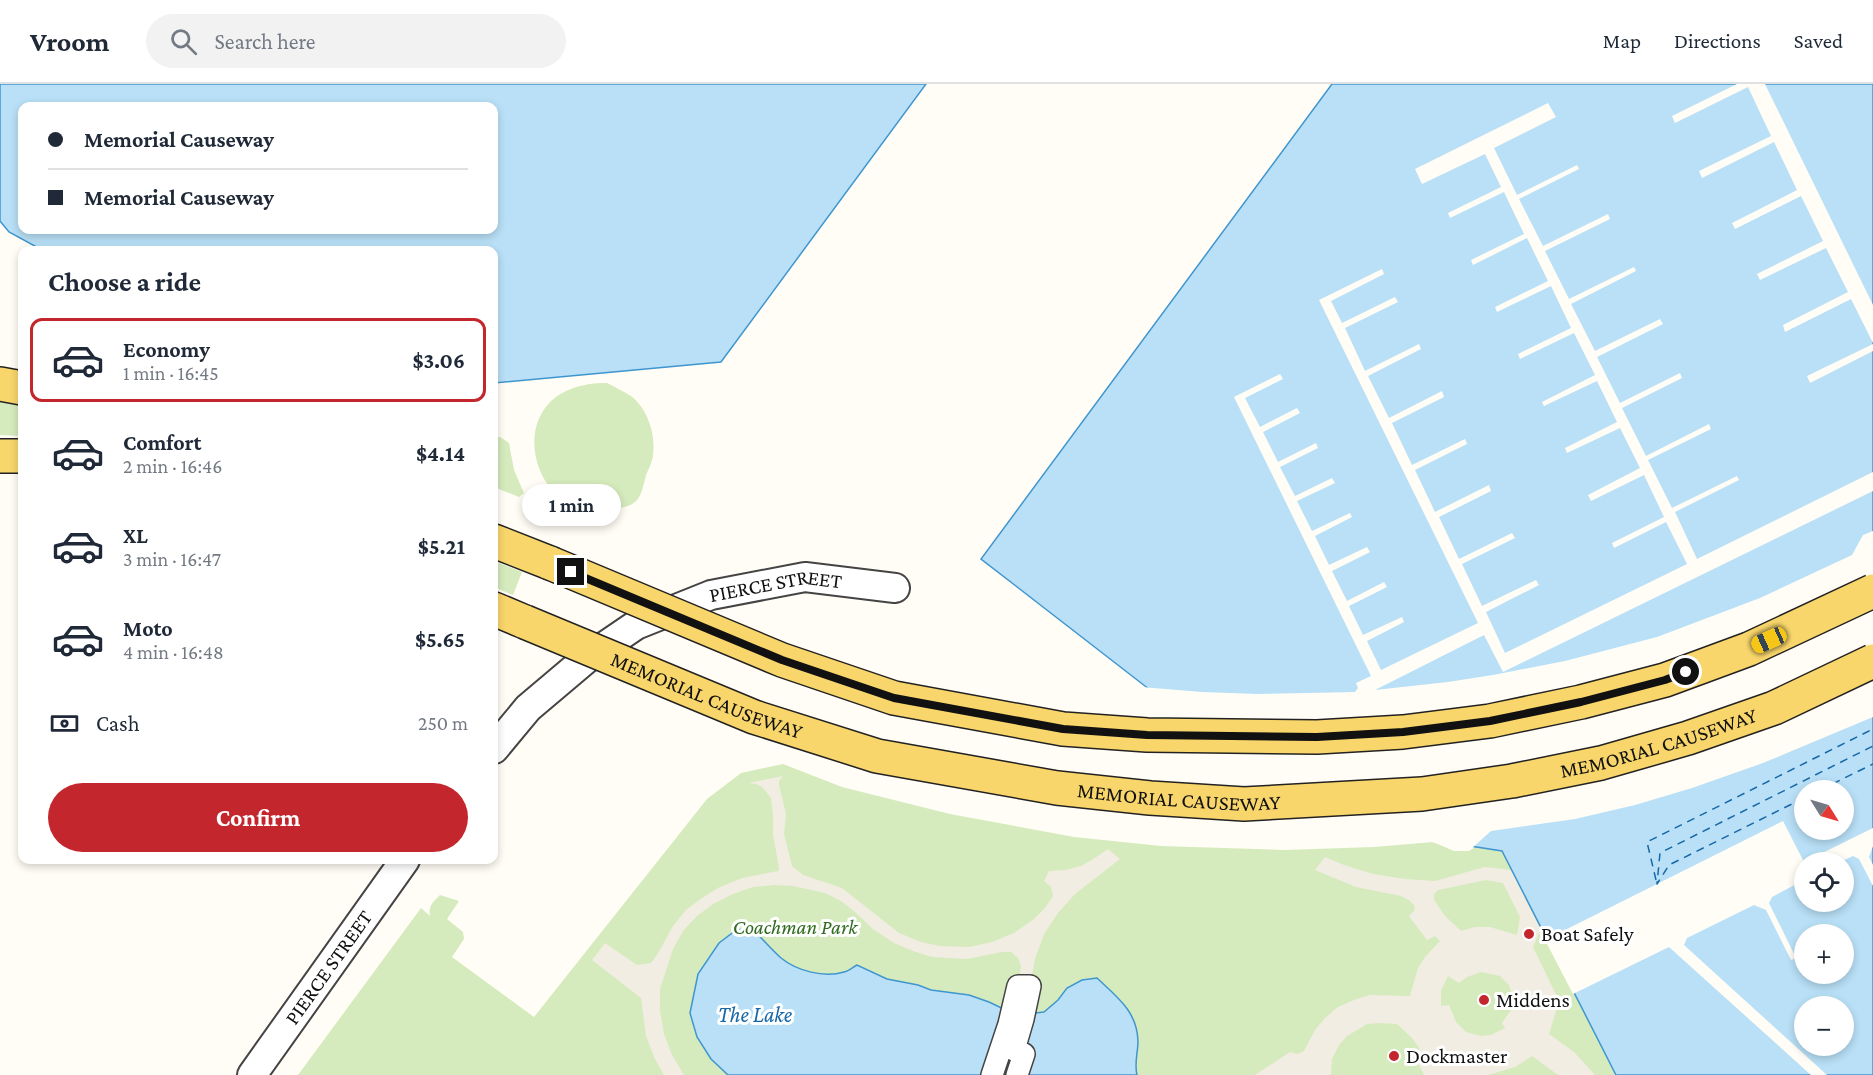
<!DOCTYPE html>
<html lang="en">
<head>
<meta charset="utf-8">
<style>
  :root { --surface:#fff; --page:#f2f2f3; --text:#1f2937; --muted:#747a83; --line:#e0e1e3; --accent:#c4262e }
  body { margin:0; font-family:"Crimson Pro",serif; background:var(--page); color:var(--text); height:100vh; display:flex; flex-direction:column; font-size:22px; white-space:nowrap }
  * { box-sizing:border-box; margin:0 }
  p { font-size:20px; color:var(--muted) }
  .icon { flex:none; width:33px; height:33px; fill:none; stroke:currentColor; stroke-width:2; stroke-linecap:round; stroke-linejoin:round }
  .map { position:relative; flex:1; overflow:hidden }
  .side { position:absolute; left:18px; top:162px; width:480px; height:618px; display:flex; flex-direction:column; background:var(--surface); border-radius:12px; box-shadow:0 3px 9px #0003 }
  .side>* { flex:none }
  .banner { position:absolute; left:18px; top:18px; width:480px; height:132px; border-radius:12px; box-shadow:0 3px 9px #0003; display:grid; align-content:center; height:132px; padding:0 30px; background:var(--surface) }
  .needle { width:39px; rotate:127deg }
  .fabs { position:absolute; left:1794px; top:696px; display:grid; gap:12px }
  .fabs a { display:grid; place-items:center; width:60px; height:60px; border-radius:50%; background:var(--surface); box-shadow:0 3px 9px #0003; font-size:30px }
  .end { position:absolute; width:27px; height:27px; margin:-14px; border:8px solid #111; background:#fff; box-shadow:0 0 0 3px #fff }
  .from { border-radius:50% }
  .bubble { position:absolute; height:42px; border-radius:21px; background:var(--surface); box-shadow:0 3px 9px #0003; font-size:20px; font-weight:700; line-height:42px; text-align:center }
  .car { position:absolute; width:18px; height:36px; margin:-18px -9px; border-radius:8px; box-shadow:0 0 4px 2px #0007; background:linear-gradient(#f5c518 24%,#345 0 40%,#f5c518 0 76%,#345 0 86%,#f5c518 0) }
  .banner b { display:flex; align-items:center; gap:21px; height:57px; font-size:22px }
  .banner b+b { border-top:2px solid var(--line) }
  .banner i { width:15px; height:15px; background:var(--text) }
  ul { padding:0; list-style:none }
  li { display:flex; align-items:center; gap:18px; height:84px; margin:0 12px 9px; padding:0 18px; border:3px solid transparent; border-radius:12px }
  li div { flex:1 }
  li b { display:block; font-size:22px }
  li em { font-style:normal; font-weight:700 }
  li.active { border-color:var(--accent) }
  li>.icon { width:54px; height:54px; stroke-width:1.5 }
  h2 { padding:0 30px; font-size:27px; line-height:72px }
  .pay { display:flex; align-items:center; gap:15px; height:66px; padding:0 30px; font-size:22px }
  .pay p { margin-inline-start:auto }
  .cta { display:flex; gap:12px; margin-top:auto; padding:12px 30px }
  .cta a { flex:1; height:69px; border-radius:36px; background:var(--accent); color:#fff; font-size:24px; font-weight:700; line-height:69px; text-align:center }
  header { display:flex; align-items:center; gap:36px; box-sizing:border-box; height:84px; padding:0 30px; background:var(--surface); border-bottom:2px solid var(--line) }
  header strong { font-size:28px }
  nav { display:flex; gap:33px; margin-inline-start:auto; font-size:21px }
  .search { width:420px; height:54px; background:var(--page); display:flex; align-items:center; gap:15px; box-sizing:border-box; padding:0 21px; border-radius:33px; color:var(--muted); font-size:22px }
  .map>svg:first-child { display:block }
</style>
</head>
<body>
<header>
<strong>Vroom</strong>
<div class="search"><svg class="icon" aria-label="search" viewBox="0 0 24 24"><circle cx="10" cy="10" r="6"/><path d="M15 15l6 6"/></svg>Search here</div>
<nav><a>Map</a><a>Directions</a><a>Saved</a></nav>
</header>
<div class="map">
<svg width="1873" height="991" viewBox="0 0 1873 991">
  <rect width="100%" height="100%" fill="#fffdf5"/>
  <g fill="#d5ebbd">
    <path d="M607,299C615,303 623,307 631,312C647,324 656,350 653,370C653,377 649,384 646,391C644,398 642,412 636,417C630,423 620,424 611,426C529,444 492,298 607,299Z"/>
    <path d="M0,314L22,318V352L0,351Z"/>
    <path d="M494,353H500L509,359L514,386L524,409L519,413L494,403Z"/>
    <path d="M494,477L522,488L513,511L494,503Z"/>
    <path d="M783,680L842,703L950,730L1074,753L1161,762L1284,766L1374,763L1433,758L1454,767H1469L1475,763L1502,767L1616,991H298L421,824L430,832C428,822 433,818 440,811L459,817L447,835L463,848L464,855L452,873L534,933L707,715L741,689Z"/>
  </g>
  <g fill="#f1ede2" fill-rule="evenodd">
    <path d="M783,692L779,697V701L786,730L784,750L792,782L803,791L842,804L899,849L921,858L940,862L969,863L992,858L1014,849L1034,835L1045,824L1053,812L1051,803L1044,797L1049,787L1066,786L1081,782L1095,774L1108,765L1120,775L1075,810L1058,829L1044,850L1035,875L1030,902H1018L1021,882L1018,874L1011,868H1002L967,875L932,873L913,867L894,859L873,845L855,828L841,817L825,809L793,802L774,801L753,803L733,810L713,820L697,832L683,847L673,865L660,905V927L664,950L672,971L684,991H664L655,975L646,952L641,914L592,876L605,859L637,881L651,879L657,871L673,842L686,826L702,814L718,804L742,794L778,787L779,784L773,750V732L771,714L762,703L756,700L748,699Z"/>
    <path d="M1325,773L1344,781L1373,790L1405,795L1435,797L1485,783L1511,786L1541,845L1533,863L1561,921L1557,924L1549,950L1574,968L1595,991H1558L1532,972L1515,983L1488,991H1424L1413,969L1420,965L1412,954L1397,940L1379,939L1367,940L1347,952L1339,961L1332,975L1331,991H1255L1290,968L1297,970L1304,967L1315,946L1325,934L1338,923L1354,916L1370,911L1410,912L1418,884L1425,873L1440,857L1435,852L1427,856L1409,832L1414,827L1415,822L1410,817L1401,812L1356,803L1315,786ZM1486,796L1503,799L1520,833L1517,851L1490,843H1475L1461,847L1445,832L1434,816V810L1438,806ZM1481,888L1500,892L1509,901L1512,910L1513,919L1511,926L1502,939L1505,944L1491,951L1481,952L1466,948L1456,938L1449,921L1441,922V906L1448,892L1459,899L1467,893Z"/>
  </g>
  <g fill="#b9e0f7" stroke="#3f96cf" stroke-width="1.5" fill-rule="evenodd">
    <path d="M0,0H926L721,278L494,299V166H42L9,148L0,137ZM22,22H494V146H22Z"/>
    <path d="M1332,0H1873V991H1616L1502,767L1335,741L1154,609L981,475ZM1804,706H1844V746H1804ZM1804,778H1844V818H1804ZM1804,850H1844V890H1804ZM1804,922H1844V962H1804Z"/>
    <path d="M750,843C761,853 770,864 781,874C797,887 824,894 844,888C849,887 853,883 857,881L887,895L918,901L931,906L969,911L989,918L1016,931L1044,928L1058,916L1067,904L1082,896L1097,894C1117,913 1137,927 1138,957C1138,969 1134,979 1137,991H728L711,975L697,953L690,929L698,890L719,859L735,847Z"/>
  </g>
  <g fill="#fffdf5">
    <path d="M1737,0H1765L1873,221V259L1851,215L1785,248L1783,241L1848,208L1826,164L1760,196L1757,190L1823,157L1801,112L1735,145L1732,139L1797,106L1774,58L1702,94L1699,87L1771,52L1748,3L1675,39L1672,32Z"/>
    <path d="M1548,19L1556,33L1494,64L1517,111L1577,81L1579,85L1519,115L1543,162L1608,130L1610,135L1545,167L1569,215L1634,183L1636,187L1571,220L1595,267L1660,235L1663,240L1597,273L1620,319L1680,289L1682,294L1622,324L1646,372L1709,340L1711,345L1648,376L1672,424L1737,392L1739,396L1675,428L1697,475L1873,388V407L1503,588L1484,551L1375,606L1448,598L1493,591L1565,577L1657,553L1760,514L1852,471L1863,451L1873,447V633L1763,679L1692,704L1635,721L1575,735L1491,747L1471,765L1438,760L1432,758H1426L1334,743L1166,625L1141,603L1202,608L1257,610L1355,608L1358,604L1356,599L1371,592L1234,313L1280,290L1283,295L1245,314L1260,343L1297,324L1300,329L1263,348L1278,378L1316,359L1318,364L1280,383L1295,412L1332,394L1335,399L1297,417L1312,447L1350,429L1352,433L1315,452L1329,481L1367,463L1370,468L1332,487L1347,517L1384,498L1387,503L1349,522L1363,551L1402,533L1404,538L1367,557L1381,586L1478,539L1319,216L1382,185L1384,190L1331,217L1342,239L1395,213L1398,218L1345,244L1365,287L1419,260L1421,265L1368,292L1389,334L1442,307L1444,313L1392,339L1412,381L1465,355L1467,360L1415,386L1435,428L1489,401L1491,407L1439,433L1459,475L1512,449L1515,454L1462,480L1482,522L1536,496L1539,501L1486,528L1505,569L1687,480L1666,438L1614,464L1612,459L1664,433L1644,391L1591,417L1588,411L1640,384L1620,344L1567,369L1565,364L1617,338L1597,297L1544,322L1542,318L1595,291L1574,249L1520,275L1518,270L1571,244L1551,202L1497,228L1495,223L1548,197L1527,154L1473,181L1471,176L1524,150L1504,108L1450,134L1448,129L1501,103L1485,70L1422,100L1415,85Z"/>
    <path d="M1873,260V267L1810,299L1807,292Z"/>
    <path d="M1783,737L1804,778L1873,744V762L1869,773L1873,781V802L1859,775L1853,772L1840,778H1804V796L1772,813L1769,819L1796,874L1791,876L1766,826L1754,821L1687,854L1684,861L1827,991H1811L1669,863L1573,910L1545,856Z"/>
  </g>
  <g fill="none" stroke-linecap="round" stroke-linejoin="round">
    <g stroke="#1768a6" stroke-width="1.5" stroke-dasharray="8 6" stroke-linecap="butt">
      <path d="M1820,706L1873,680"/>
      <path d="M1804,714L1669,781L1657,800L1660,769L1873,662"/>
      <path d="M1656,796L1647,758L1873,645"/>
    </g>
    <defs>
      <path id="pedestrian" d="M992,991L1009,940L1018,902H1030L1023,935L1014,966L1024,970L1017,991"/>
      <g id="minor">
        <path id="s1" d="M494,665L528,624L586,575L636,541L711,511L805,493L895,504"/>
        <path id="s2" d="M252,991L405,776"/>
      </g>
      <g id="primary">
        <path d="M0,300L22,304"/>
        <path d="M0,372H22"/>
        <path d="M494,457L550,479"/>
        <path d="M494,525L525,538"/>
      </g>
    </defs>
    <use href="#pedestrian" stroke="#444" stroke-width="24"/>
    <use href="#minor" stroke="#444" stroke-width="32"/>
    <use href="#primary" stroke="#222" stroke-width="36"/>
    <use href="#pedestrian" stroke="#fff" stroke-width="21"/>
    <use href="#minor" stroke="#fff" stroke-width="28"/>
    <use href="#primary" stroke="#f9d66b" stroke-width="33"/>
    <defs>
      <g id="primary-bridge">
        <path d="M550,479L782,576L894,614L1063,645L1147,651L1317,653L1403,648L1490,637L1581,618L1665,596L1749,565L1873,507"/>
        <path id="s3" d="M525,538L754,633L877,672L1057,704L1150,714L1244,720L1422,710L1512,697L1601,679L1688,654L1774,624L1873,577"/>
      </g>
    </defs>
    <use href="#primary-bridge" stroke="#222" stroke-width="36" stroke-linecap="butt"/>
    <use href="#primary-bridge" stroke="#f9d66b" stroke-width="33"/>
  </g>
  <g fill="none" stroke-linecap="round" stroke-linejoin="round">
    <path stroke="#111" stroke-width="8" d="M571,488L782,576L894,614L1063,645L1147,651L1317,653L1403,648L1490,637L1581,618L1665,596L1686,588"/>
  </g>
  <g fill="#c4262e" stroke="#fff" stroke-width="2">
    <circle cx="1529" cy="850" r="6"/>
    <circle cx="1484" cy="916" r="6"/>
    <circle cx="1394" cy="972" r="6"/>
  </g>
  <g text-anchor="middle" stroke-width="6" stroke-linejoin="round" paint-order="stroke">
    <g font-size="21" fill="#111" stroke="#fff">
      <text dy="7" stroke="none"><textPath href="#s1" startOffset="336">PIERCE STREET</textPath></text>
      <text dy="7" stroke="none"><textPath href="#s3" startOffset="196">MEMORIAL CAUSEWAY</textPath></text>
      <text dy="7" stroke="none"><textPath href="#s3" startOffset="1168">MEMORIAL CAUSEWAY</textPath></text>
      <text dy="7" stroke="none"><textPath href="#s3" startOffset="682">MEMORIAL CAUSEWAY</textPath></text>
      <text dy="7" stroke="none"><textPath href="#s2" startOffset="132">PIERCE STREET</textPath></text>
    </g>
    <g font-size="21" font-style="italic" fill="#2f6b1f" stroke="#fff">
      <text x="795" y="850">Coachman Park</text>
    </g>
    <g font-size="21" fill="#111" stroke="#fff" text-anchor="start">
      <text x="1541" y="857">Boat Safely</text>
      <text x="1496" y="923">Middens</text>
      <text x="1406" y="979">Dockmaster</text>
    </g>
    <g font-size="22" font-style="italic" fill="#1768a6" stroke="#fff">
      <text x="755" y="938">The Lake</text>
    </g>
  </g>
</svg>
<div class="fabs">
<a><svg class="needle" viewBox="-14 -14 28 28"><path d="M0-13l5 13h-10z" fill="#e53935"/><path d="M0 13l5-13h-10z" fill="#747a83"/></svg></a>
<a><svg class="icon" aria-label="locate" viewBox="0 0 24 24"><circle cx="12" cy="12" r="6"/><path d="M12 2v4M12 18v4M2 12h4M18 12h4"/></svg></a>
<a>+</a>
<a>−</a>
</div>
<i class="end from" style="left:1686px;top:588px"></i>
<i class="end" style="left:571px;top:488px"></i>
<div class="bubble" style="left:522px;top:400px;width:99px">1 min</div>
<i class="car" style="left:1769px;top:556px;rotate:246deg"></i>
<div class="banner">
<b><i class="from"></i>Memorial Causeway</b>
<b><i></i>Memorial Causeway</b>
</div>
<section class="side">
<h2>Choose a ride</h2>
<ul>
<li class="active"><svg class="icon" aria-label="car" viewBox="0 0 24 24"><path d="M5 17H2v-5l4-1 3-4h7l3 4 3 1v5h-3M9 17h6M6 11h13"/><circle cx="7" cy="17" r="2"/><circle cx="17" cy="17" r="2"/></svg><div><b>Economy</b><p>1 min · 16:45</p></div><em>$3.06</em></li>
<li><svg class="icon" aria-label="car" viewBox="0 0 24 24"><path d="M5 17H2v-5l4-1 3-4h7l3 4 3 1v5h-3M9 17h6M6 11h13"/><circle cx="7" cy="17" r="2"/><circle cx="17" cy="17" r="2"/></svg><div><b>Comfort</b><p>2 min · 16:46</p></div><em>$4.14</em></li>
<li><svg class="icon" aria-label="car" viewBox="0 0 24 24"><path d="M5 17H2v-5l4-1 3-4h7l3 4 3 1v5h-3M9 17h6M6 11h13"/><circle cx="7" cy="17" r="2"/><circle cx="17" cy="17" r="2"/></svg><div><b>XL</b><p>3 min · 16:47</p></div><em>$5.21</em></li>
<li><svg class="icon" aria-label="car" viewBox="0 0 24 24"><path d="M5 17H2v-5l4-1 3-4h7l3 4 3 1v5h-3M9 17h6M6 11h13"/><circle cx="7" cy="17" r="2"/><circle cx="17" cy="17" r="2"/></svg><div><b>Moto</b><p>4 min · 16:48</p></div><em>$5.65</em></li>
</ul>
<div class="pay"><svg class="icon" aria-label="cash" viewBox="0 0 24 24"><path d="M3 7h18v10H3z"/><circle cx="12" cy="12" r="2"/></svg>Cash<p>250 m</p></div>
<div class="cta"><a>Confirm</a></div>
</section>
</div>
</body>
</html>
